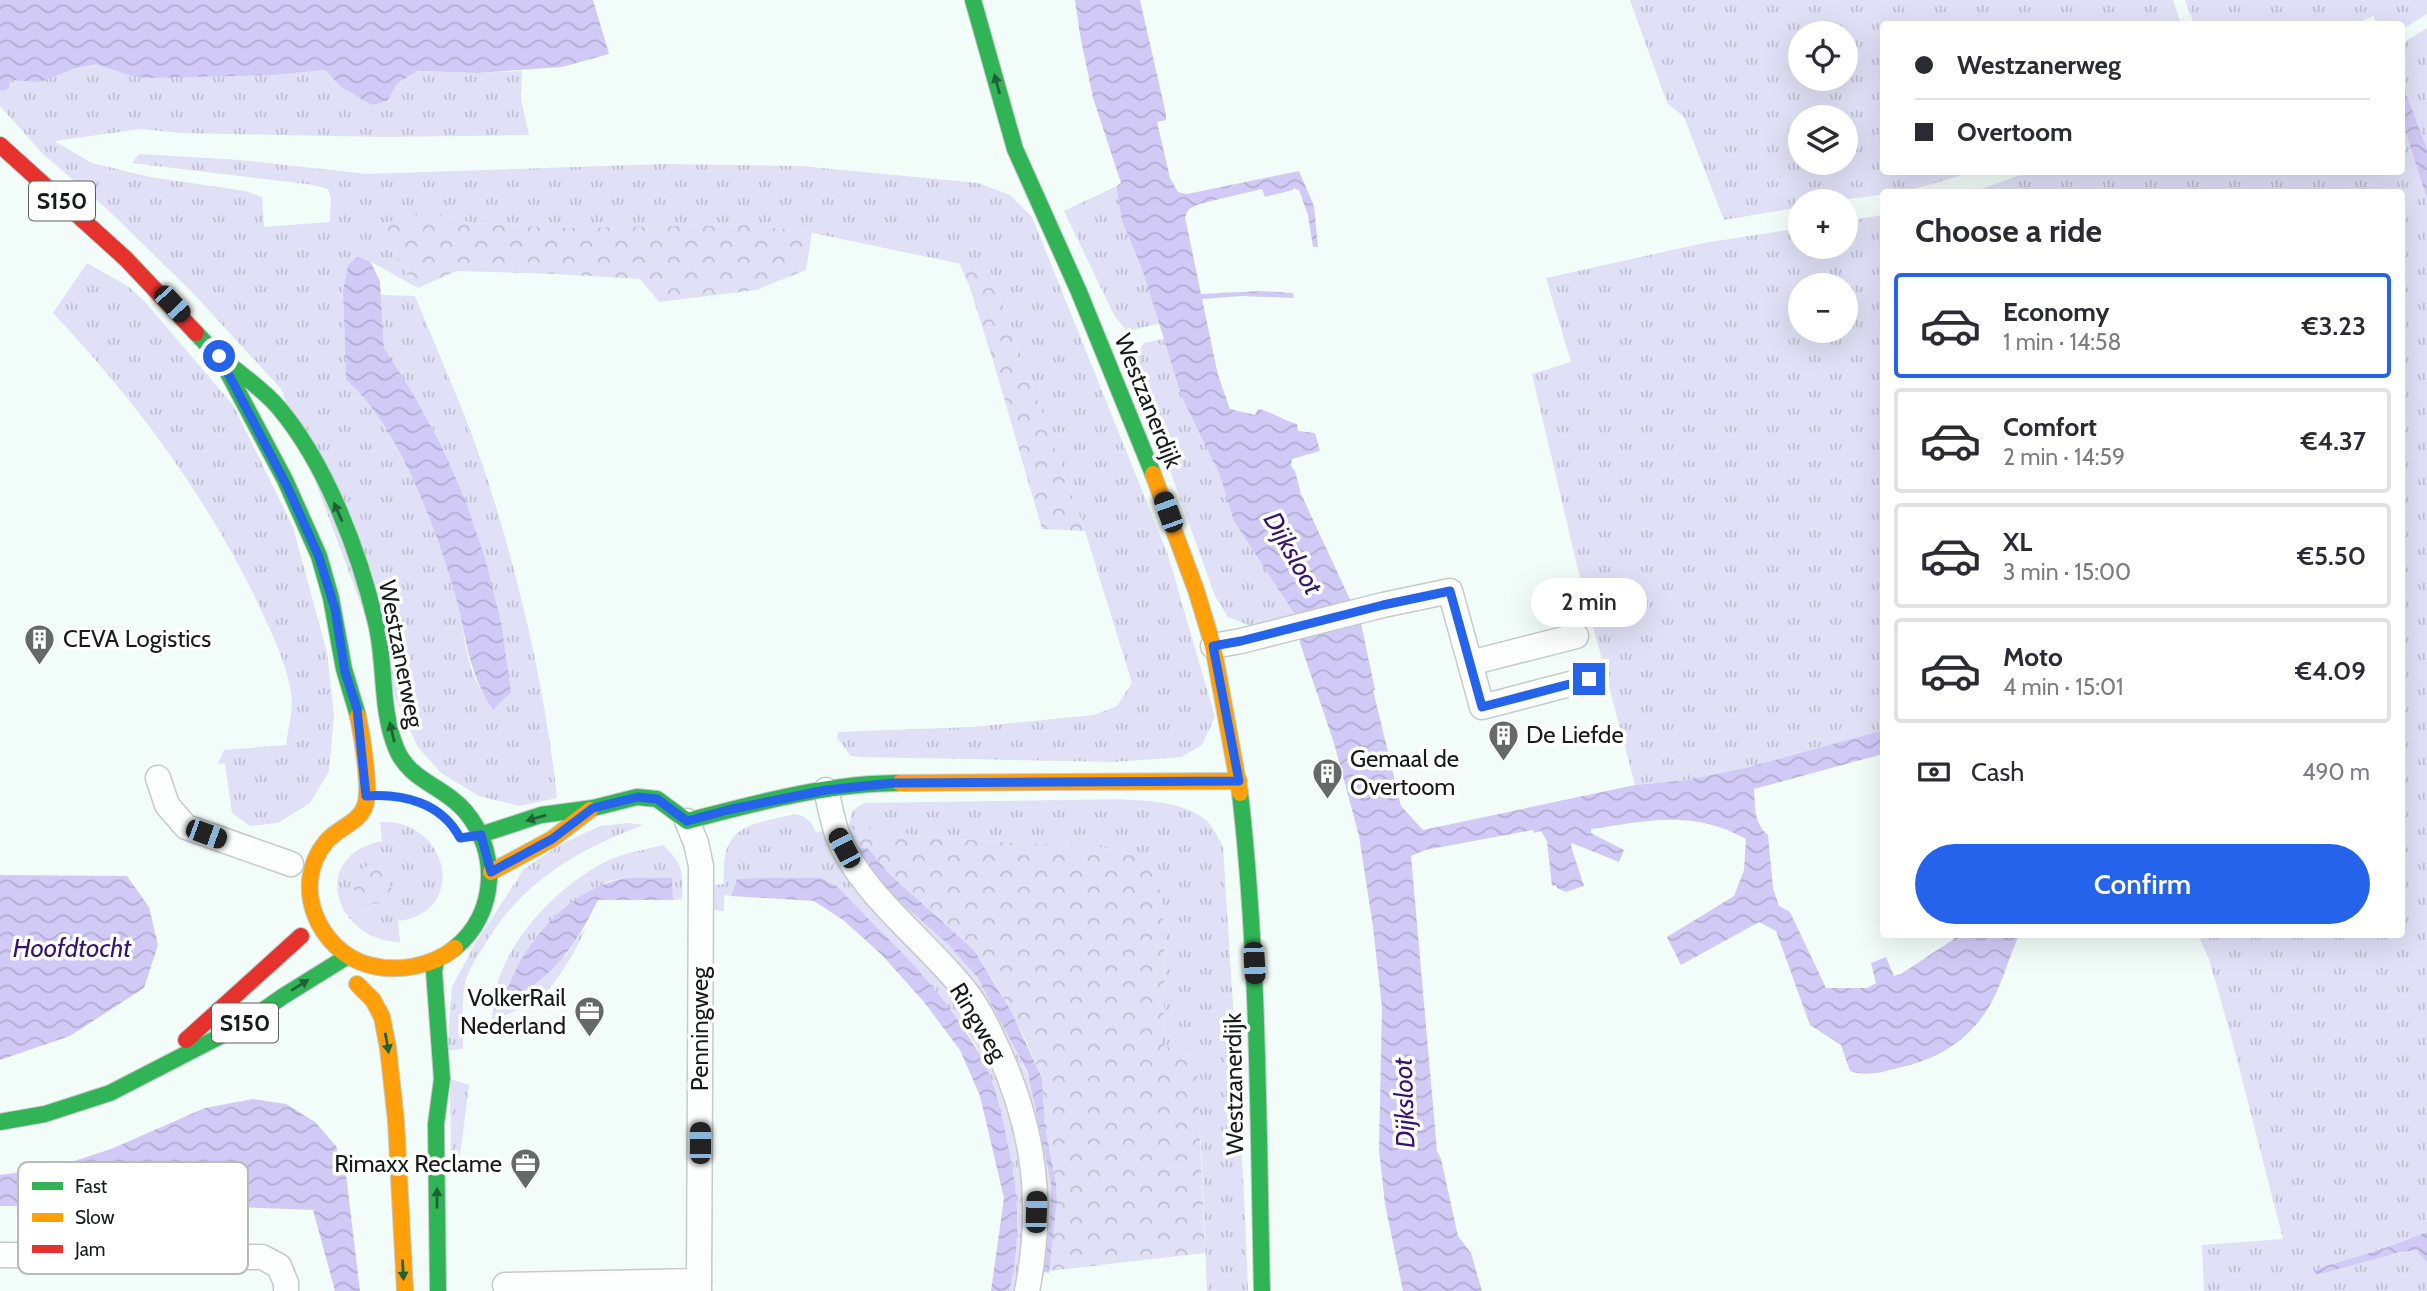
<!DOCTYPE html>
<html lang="en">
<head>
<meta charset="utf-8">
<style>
  :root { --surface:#fff; --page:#f2f2f3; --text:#2b2b33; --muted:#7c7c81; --line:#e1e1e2; --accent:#2563eb }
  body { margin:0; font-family:Cabin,sans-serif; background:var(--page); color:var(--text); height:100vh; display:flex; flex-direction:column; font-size:26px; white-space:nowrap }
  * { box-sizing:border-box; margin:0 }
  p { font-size:23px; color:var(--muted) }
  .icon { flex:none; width:38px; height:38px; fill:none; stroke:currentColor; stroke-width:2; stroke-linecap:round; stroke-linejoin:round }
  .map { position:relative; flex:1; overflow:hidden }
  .panel { position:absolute; left:1880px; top:189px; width:525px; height:749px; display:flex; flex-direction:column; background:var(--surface); border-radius:7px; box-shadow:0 7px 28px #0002 }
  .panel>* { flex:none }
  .hud { position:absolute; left:1880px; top:21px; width:525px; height:154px; border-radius:7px; box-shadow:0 7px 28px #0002; display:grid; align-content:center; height:154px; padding:0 35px; background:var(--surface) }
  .buttons { position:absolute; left:1788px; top:21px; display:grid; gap:14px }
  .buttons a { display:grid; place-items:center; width:70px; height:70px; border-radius:50%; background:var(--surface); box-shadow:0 7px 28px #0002; font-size:35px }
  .end { position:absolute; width:32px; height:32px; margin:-16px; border:9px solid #2563eb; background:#fff; box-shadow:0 0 0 4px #fff }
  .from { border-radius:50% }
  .bubble { position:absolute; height:49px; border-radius:24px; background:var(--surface); box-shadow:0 7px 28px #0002; font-size:23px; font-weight:600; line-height:49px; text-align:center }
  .car { position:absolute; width:21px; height:42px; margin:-21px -10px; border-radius:9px; box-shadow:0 0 5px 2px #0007; background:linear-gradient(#222 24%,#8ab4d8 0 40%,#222 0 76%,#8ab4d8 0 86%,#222 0) }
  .hud b { display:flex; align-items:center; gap:24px; height:66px; font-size:26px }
  .hud b+b { border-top:2px solid var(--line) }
  .hud i { width:18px; height:18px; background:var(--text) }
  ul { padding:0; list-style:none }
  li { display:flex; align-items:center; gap:21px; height:105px; margin:0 14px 10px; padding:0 21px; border:4px solid var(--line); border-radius:7px }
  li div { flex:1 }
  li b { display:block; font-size:26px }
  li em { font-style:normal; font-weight:600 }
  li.on { border-color:var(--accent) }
  li>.icon { width:63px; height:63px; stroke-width:1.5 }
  h2 { padding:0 35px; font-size:32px; line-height:84px }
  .pay { display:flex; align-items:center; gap:18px; height:77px; padding:0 35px; font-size:26px }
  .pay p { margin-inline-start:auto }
  .cta { display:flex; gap:14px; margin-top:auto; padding:14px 35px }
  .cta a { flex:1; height:80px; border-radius:42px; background:var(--accent); color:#fff; font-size:28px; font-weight:600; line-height:80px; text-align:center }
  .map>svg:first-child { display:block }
</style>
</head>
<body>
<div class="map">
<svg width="2427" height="1291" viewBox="0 0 2427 1291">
  <defs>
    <pattern id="grass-tufts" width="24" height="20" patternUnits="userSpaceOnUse" patternTransform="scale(1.75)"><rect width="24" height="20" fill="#e0e0f6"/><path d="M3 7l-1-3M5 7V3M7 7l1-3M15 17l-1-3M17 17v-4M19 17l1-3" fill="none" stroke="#bfc0d2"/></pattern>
    <pattern id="forest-crowns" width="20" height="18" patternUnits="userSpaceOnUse" patternTransform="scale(1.75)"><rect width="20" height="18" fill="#e0e0f6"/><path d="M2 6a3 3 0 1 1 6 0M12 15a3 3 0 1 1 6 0" fill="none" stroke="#bfc0d2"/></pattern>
    <pattern id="water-waves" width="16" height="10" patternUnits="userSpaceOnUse" patternTransform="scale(1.75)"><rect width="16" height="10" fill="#d1caf7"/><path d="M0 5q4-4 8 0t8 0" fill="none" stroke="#b3add3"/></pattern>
  </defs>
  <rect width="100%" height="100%" fill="#f2fcf8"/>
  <g fill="url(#grass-tufts)" fill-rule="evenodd">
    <path d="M1630,0H2173L2181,24H1883V172H1970C1915,192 1859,201 1801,201V207L1724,220L1684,117L1667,103ZM1801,33H1846V79H1801ZM1801,117H1846V163H1801Z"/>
    <path d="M2185,0H2427V14L2401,30V24H2376L2374,16L2363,20L2364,24H2194Z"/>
    <path d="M2427,28V149L2401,80V44Z"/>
    <path d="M96,64L130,76L275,75L325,70L340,86L387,101L398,83L417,71L478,73L522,71L521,99L529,135L388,137L181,133L141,129L54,141L92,163L150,177L245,191L262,197L264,227L330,222L331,198L328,189L314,185L132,163L139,154L240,160L367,174L664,164L800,166L978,183L1010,195L1032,217L1168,555L1215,717L1202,745L1181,757L1114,762L860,757L851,756L837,738L838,732L972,727L1094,715L1117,706L1132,683L1085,531L990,270L803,231L749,225L557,228L472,223L427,210L388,245L418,288L366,259L348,265L343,290L346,380C397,422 436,529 455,593C463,620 464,651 474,677C479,688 487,699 492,710L384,348L381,295L415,296C439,355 466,414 486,475C520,580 545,688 557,798L519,806L479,796L441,773L417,746L398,704L281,389L191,291L107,209L43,154L0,106V90L2,91L11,80L28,81Z"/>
    <path d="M2401,118L2427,199V1232L2385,1248L2316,1269L2417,1250L2427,1263V1291H2204L2202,1245L2283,1239L2232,1040L2209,959L2198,935L2401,934V192H1973L2028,172H2401Z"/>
    <path d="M1117,186L1159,324L1127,331L1115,317L1064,211Z"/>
    <path d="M1883,215V730L1749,767L1687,780L1635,785L1575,557L1532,374L1571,362L1546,278L1704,243L1801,228V247H1846V221ZM1801,285H1846V331H1801Z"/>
    <path d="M87,263L129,287L145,302L233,405L293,527L327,653L334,715L329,771L310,803L278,823L250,826L232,813L225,763L218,764L224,750L286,745C288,729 294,708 291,692C285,657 268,625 253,593C200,487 134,399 53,313Z"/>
    <path d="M1163,339L1220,475L1296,616L1259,629L1228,617L1215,596L1131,362L1144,343Z"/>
    <path d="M1073,800C1110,800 1177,795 1206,820C1214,828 1218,837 1223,847C1232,995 1243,1143 1248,1291H1207L1201,1144L1191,1055L1163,1045C1163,1007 1170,906 1155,875C1150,865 1141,858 1131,855C1098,843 1060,845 1025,843C966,840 908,837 849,825L852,811L864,803Z"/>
    <path d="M795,814C807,817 812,821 816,833L825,830L965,1003L1012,1097L1032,1205L1019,1291H1009C1021,1247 1019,1198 1010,1154C1004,1125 997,1094 986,1066C978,1046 963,1026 949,1008C915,965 876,926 838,887L822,878L737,879L731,896L724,895V911L713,910L714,885L724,884C721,825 745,826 795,814Z"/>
    <path d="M380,822C389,822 398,822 407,826C456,847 456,915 398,921L400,942C333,940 309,855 382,841Z"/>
    <path d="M628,823L644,825C578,849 520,883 484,946C478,956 470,967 466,979C461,995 463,1030 463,1049L447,1051L452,987L475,944L524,869L560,845L600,826Z"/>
    <path d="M663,845C683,864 683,871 682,899L673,900L672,878H628L609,881L568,906L533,942L511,979L566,955L586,927C578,947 560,978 546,992C531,1006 511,1013 492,1020C493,1011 493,1001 495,992C508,938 557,887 605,862C623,853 644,850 663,845Z"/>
    <path d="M854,846L963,960L977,978L1006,1030L1032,1084L1051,1183V1208L1044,1276L1041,1275L1024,1094L879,887Z"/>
    <path d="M450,1079L469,1085L460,1156L451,1161Z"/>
  </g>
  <g fill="url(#forest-crowns)">
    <path d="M427,210L472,223L557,228L749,225L812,232L806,270L756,290L659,302L640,279L557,274L456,271L418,288L388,245L385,223Z"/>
    <path d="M959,263L990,270L1085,531L1042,529L995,367L969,285Z"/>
    <path d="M849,825C908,837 966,840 1025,843C1060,845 1098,843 1131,855C1141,858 1150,865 1155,875C1170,905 1163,1007 1163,1045L1191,1055L1197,1066L1205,1253L1049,1271L1057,1202L1056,1183L1045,1127L1042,1078L1027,1042L996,985L974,950L887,872L869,849L855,846L843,826Z"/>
    <path d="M378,859L392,890L381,903L355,906L354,874Z"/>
  </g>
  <g fill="url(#water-waves)">
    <path d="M0,0H593L609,54L562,67L478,73L417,71L398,83L387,101L372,105L340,86L325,70L275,75L147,78L130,76L96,64L74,69L40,82L11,80L8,89L2,91L0,90Z"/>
    <path d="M1075,0H1140L1166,114V120L1157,122L1170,178L1178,192L1187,194L1299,171L1314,206L1318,247H1313L1308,215L1299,190L1293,188V190L1265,197L1262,189L1199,204L1189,209L1185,217L1201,294L1260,291L1293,293L1294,298L1242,296L1202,299L1218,375L1230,409L1255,415L1258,409C1273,412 1283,420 1297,424L1298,431L1315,433L1320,451L1292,459L1291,466L1295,471L1301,494L1361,623L1375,690H1373L1401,806L1423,830L1635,785L1687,780L1749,767L1883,730V754L1754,789C1755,806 1754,824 1768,835L1773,888L1779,906L1790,912L1826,988H1867L1876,983L1871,963L1886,957L1894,976L1901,974L1954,939L1953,935H2019C2009,957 2002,984 1990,1005C1970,1040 1937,1060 1898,1068C1882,1072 1866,1077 1850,1071L1841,1045L1810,1025L1776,931L1759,922L1681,965L1667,937L1734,896L1744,870L1746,839C1692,809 1649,821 1591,829V833L1624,850L1619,862L1572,843L1571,846L1584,886L1566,892L1557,888L1556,885L1552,886L1547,841L1541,831L1534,833L1533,830L1425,850L1411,856L1437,1151L1441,1159L1458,1236L1471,1253L1482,1291H1403L1385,1204L1379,1150L1382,1007L1373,927L1359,836L1334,743L1300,643L1296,616L1234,521L1220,475L1182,397L1142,269L1122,220L1117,190V186L1121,183L1093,98L1080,35Z"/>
    <path d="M2401,80L2427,149V199L2401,118Z"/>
    <path d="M357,257L370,261L380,281L384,348L413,394L441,445L464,497L485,558L501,622L511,692L493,710C467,671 467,637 455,594C437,531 397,422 346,380L343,290L348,265Z"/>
    <path d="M854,846L869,849L887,872L974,950L1011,1011L1042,1078L1045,1127L1056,1183L1057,1202L1049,1273L1044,1272L1051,1208V1183L1028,1073L977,977L947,943L889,892L872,874Z"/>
    <path d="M0,875L127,876L149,907L158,945L144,988L70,1036L0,1060Z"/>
    <path d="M628,878H672L673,900H598C576,945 557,972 513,999L507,991C525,940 572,886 628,878Z"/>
    <path d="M762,878H822L838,887C883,935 936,981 970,1039C976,1048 982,1057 986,1066C998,1094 1004,1125 1010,1154C1019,1198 1021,1247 1009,1291H991L1004,1198L980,1096L960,1050L924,1002L882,955L843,920L814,901L731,896L737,879Z"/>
    <path d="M253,1099L286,1104L315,1122L336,1146L346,1174L360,1291H335L313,1210L236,1207L0,1206V1175L41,1169L71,1162L111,1149L205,1108Z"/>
    <path d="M2427,1232V1263L2417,1250L2397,1253L2316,1275V1269L2385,1248Z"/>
  </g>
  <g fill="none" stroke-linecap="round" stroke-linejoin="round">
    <defs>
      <g id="street">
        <path d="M1213,646L1241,641L1383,605L1450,591L1470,663L1576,636"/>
        <path d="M1470,663L1482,707L1589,679"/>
        <path d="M158,778L167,805L186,827L291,864"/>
        <path d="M826,790C830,805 832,821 838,836C861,895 928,942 966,992C980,1010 990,1032 999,1052C1035,1132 1044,1205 1027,1291"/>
        <path d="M687,821L696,843L701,866L699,1291"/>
        <path d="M0,1255L262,1257L279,1266L286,1283V1291"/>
        <path d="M505,1285L699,1281"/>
      </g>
      <g id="fast">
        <path d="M973,0L1015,149L1079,292L1153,474"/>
        <path d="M196,333C207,345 218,356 231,366C247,379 265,391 279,408C326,464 359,551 376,623C386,664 380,709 396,748C409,781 444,786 465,811C500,852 497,913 455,948"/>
        <path d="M219,356L285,480L319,556L331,598L344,669L358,716"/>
        <path d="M1240,793C1259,959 1258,1125 1262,1291"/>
        <path d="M480,835L541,815L593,808L637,797L657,799L687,821C756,803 829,783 900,783"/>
        <path d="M436,961L434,971L442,1079L436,1124L438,1291"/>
        <path d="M0,1122L45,1114L110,1093L244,1024L282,997L348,956"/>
      </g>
      <g id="slow">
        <path d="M1153,474L1196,590L1213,646L1240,793"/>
        <path d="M358,716C362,736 371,789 365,806C359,823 337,828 326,842C290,885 318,951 369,965C398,973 433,966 455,948"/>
        <path d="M900,783L1239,781"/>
        <path d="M491,872L552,839L590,810"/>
        <path d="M357,984L373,1000L382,1017L388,1048L396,1121L405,1291"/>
      </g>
      <g id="jam">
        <path d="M0,145L126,259L196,333"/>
        <path d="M186,1040L301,936"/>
      </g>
    </defs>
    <use href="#street" stroke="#c4cbc9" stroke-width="27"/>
    <use href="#fast" stroke="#c4cbc9" stroke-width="18"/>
    <use href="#slow" stroke="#c4cbc9" stroke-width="18"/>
    <use href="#jam" stroke="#c4cbc9" stroke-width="18"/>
    <use href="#street" stroke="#fdfffe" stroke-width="24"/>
    <use href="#fast" stroke="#30b455" stroke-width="16"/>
    <use href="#slow" stroke="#ff9f0a" stroke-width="16"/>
    <use href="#jam" stroke="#e5322d" stroke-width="16"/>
  </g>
  <defs><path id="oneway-solid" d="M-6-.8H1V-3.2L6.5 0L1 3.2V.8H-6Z" transform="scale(1.75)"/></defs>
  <g fill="#226035">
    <use href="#oneway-solid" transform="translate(997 84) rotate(-105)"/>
    <use href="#oneway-solid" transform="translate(338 512) rotate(-114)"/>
    <use href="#oneway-solid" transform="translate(392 732) rotate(-103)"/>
    <use href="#oneway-solid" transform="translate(536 818) rotate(164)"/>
    <use href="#oneway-solid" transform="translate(300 985) rotate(-32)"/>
    <use href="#oneway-solid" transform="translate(387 1043) rotate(80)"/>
    <use href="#oneway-solid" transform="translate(437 1198) rotate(-90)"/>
    <use href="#oneway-solid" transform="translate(403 1270) rotate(87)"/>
  </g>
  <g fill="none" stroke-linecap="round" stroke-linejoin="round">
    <path stroke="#2563eb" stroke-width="9" d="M219,356L288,488L319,557L335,609L345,672L357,709L366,796C403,793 442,803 460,838L481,835L491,872L552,839L593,808L638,797L657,799L687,821L732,809L826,790L893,783L1239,781L1213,646L1241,641L1383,605L1450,591L1482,707L1589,679"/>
  </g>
  <defs>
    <symbol id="building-pin" viewBox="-11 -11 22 30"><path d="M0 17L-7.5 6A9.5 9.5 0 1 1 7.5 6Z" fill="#646a68" stroke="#fff"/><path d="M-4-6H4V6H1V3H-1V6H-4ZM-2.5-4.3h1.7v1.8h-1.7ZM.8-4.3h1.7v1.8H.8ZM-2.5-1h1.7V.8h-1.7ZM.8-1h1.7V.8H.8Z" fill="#fff"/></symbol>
    <symbol id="office-pin" viewBox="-11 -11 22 30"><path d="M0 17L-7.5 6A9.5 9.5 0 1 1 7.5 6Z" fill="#646a68" stroke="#fff"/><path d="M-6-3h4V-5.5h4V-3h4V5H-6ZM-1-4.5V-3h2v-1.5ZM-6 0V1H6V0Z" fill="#fff"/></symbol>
  </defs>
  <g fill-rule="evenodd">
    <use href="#building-pin" x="22" y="622" width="35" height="47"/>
    <use href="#building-pin" x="1486" y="718" width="35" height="47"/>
    <use href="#building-pin" x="1310" y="756" width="35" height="47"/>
    <use href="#office-pin" x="572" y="994" width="35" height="47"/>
    <use href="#office-pin" x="508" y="1146" width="35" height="47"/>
  </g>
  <g text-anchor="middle" stroke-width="7" stroke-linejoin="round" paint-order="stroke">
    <g fill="#fff" stroke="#5d605f" stroke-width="2">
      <rect x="29" y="181.5" width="66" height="39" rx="5"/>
      <rect x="212" y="1003.5" width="66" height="39" rx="5"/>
    </g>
    <g font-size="23" font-weight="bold" fill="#171c1a">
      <text x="62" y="209">S150</text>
      <text x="245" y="1031">S150</text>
    </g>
    <g font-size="24" fill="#171c1a" stroke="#fff">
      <text transform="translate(1148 401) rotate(68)" y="8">Westzanerdijk</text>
      <text transform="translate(401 654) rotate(79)" y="8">Westzanerweg</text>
      <text transform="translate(978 1022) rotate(59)" y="8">Ringweg</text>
      <text transform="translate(700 1029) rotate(-90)" y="8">Penningweg</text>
      <text transform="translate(1234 1084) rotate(-91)" y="8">Westzanerdijk</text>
    </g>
    <g font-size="24" fill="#171c1a" stroke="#fff" text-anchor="start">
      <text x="63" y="647">CEVA Logistics</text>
      <text x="1526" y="743">De Liefde</text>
      <text x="1350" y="767">Gemaal de<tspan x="1350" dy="28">Overtoom</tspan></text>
      <text x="566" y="1006" text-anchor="end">VolkerRail<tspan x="566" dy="28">Nederland</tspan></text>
      <text x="502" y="1172" text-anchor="end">Rimaxx Reclame</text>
    </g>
    <g font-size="26" font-style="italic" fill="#37136e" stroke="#fff">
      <text transform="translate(1293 553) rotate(60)" y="9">Dijksloot</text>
      <text x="72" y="957">Hoofdtocht</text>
      <text transform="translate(1404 1103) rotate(-92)" y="9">Dijksloot</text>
    </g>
  </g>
  <rect x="18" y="1162" width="230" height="112" rx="10" fill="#fff" stroke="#b9bbba" stroke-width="2"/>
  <rect x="32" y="1182" width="31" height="8" fill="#30b455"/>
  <rect x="32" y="1213" width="31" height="9" fill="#ff9f0a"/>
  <rect x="32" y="1245" width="31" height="8" fill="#e5322d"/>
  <g font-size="19" fill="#171c1a">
    <text x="75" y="1193">Fast</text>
    <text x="75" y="1224">Slow</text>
    <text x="75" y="1256">Jam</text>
  </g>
</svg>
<div class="buttons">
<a><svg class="icon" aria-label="locate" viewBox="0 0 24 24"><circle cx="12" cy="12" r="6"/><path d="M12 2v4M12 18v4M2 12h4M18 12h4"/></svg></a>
<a><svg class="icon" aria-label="layers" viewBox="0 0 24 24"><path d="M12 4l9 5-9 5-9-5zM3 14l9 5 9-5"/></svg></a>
<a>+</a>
<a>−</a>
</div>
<i class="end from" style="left:219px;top:356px"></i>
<i class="end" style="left:1589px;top:679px"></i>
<div class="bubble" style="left:1531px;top:578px;width:116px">2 min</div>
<i class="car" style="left:172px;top:304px;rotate:137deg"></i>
<i class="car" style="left:1168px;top:512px;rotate:340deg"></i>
<i class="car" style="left:206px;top:834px;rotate:110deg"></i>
<i class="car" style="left:844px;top:848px;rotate:332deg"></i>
<i class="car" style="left:1254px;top:963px;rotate:177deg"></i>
<i class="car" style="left:700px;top:1143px;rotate:0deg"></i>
<i class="car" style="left:1036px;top:1212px;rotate:2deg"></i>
<div class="hud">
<b><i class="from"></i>Westzanerweg</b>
<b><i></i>Overtoom</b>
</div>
<section class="panel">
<h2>Choose a ride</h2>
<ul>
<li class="on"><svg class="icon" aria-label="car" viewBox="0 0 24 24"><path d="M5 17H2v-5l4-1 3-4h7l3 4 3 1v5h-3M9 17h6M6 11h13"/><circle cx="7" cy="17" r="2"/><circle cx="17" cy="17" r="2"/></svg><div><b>Economy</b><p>1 min · 14:58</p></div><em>€3.23</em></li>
<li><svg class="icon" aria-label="car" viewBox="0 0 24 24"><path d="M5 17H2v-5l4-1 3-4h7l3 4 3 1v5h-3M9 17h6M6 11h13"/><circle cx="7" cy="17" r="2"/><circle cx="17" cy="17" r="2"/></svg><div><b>Comfort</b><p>2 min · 14:59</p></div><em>€4.37</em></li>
<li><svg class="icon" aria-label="car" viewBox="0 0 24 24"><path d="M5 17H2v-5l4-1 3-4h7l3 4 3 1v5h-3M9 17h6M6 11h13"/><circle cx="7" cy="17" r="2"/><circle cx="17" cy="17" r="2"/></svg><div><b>XL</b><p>3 min · 15:00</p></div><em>€5.50</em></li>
<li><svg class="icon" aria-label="car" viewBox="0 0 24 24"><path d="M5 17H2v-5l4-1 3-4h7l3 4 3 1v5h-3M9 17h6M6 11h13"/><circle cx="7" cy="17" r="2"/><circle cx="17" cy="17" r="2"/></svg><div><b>Moto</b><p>4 min · 15:01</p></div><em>€4.09</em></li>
</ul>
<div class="pay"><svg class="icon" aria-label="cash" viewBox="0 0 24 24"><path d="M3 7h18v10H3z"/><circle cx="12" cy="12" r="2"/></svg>Cash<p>490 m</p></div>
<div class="cta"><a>Confirm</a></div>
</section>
</div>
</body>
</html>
